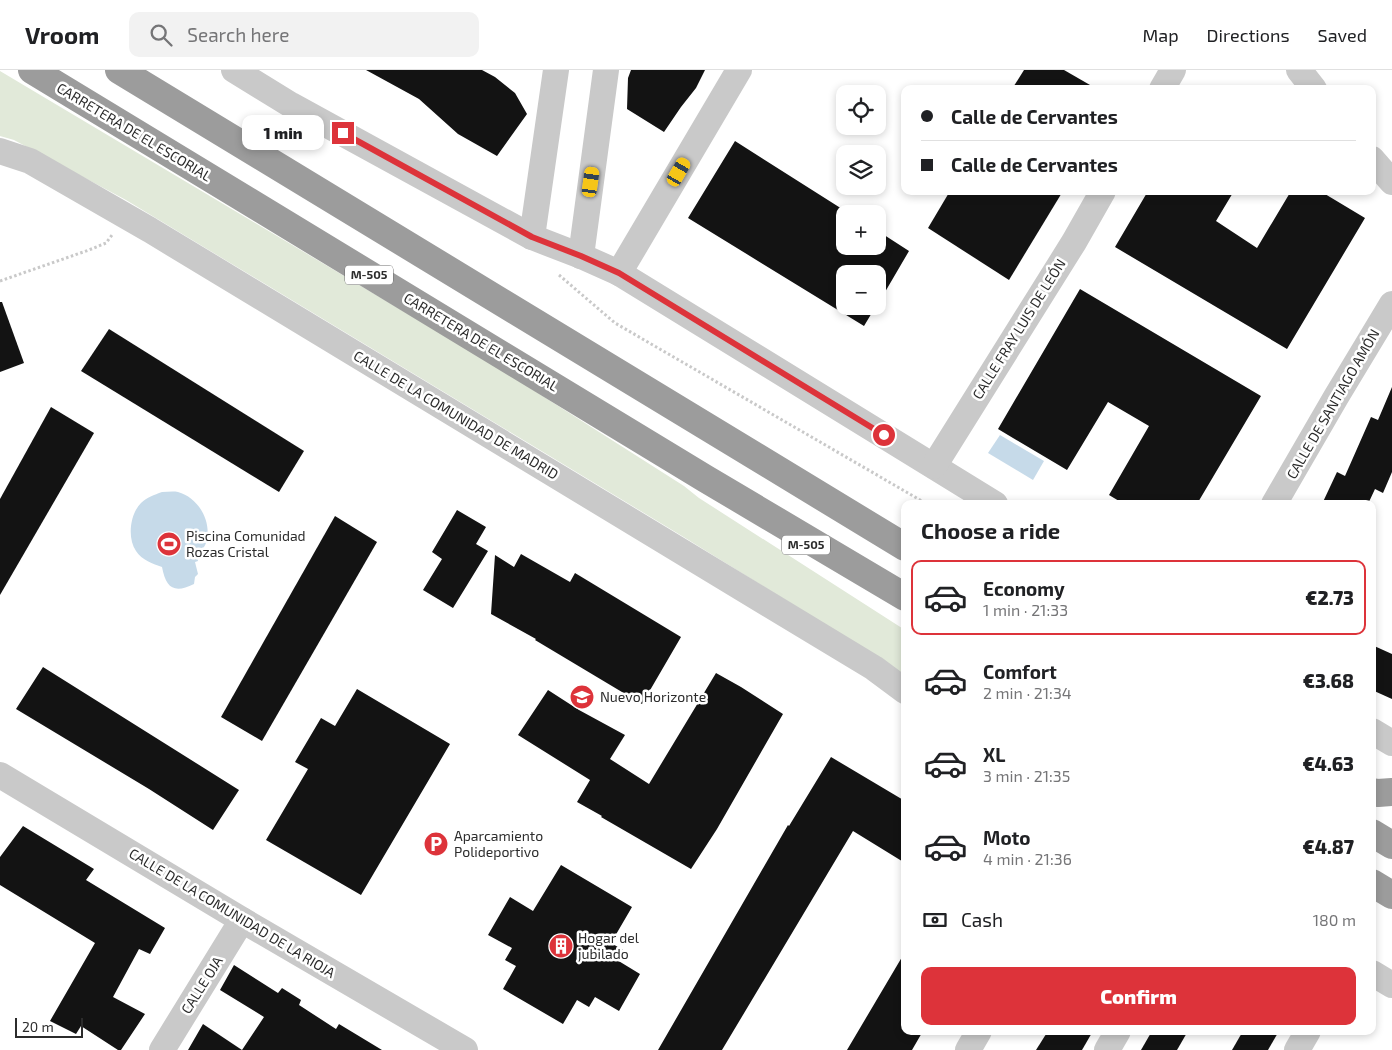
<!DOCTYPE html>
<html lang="en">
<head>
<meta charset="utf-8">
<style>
  :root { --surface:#fff; --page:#f2f2f2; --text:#202124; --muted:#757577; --line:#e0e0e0; --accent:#dd333a }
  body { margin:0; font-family:"Exo 2",sans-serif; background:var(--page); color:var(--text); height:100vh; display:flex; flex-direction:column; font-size:19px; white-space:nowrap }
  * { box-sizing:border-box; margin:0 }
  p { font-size:16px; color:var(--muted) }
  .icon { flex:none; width:28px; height:28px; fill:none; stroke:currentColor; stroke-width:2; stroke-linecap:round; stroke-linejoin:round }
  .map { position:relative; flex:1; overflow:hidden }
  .sheet { position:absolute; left:901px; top:430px; width:475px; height:535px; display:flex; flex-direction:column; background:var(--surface); border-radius:10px; box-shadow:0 2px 8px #0003 }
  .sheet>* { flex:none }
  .top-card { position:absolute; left:901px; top:15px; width:475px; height:110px; border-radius:10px; box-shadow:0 2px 8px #0003; display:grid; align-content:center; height:110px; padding:0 20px; background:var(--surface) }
  .tools { position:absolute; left:836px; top:15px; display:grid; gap:10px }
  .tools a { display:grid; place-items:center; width:50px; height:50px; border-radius:10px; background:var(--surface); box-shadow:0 2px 8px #0003; font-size:25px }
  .scale { position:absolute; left:15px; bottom:12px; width:68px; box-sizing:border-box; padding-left:5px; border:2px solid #2c2c2c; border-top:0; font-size:14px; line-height:18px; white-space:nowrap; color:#2c2c2c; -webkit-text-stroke:4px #fff; paint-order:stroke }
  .end { position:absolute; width:22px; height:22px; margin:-11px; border:6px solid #dd333a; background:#fff; box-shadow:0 0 0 2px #fff }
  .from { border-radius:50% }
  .bubble { position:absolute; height:35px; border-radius:10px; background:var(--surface); box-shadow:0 2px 8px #0003; font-size:16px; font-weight:800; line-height:35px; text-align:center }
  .car { position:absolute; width:15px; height:30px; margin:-15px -8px; border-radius:6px; box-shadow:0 0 4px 1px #0007; background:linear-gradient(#f5c518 24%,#345 0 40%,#f5c518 0 76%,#345 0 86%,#f5c518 0) }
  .top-card b { display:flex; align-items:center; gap:18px; height:48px; font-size:19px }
  .top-card b+b { border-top:1px solid var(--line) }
  .top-card i { width:12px; height:12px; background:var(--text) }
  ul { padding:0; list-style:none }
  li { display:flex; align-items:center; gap:15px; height:75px; margin:0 10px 8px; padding:0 10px; border:2px solid transparent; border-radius:10px }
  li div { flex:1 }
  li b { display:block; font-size:19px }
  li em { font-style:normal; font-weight:800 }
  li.active { border-color:var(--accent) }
  li>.icon { width:45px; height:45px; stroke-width:1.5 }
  h2 { padding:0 20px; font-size:22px; line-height:60px }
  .pay { display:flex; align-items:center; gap:12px; height:55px; padding:0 20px; font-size:19px }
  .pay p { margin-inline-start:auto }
  .primary-button { display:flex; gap:10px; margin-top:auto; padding:10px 20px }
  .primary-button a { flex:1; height:58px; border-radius:10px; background:var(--accent); color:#fff; font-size:20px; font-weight:800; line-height:58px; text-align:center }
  header { display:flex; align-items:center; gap:30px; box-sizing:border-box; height:70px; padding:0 25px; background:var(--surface); border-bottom:1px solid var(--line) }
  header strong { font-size:24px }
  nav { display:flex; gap:28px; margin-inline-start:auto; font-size:18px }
  .search { width:350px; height:45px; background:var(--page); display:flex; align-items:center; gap:12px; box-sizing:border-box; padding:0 18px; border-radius:10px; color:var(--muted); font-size:19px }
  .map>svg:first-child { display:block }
</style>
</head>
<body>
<header>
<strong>Vroom</strong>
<div class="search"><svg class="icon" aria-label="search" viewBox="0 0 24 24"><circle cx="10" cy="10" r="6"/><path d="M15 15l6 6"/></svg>Search here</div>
<nav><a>Map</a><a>Directions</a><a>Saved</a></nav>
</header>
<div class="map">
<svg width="1392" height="980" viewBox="0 0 1392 980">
  <rect width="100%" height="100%" fill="#fff"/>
  <path fill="#e1e9d9" d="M0,1L497,297L684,416L699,428L905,560V606L889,594L682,466L126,130L14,70L0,66Z"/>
  <g fill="#c6dae9">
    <path d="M1000,365L1044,391L1033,410L988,383Z"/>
    <path d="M162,422C167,422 173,421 178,422C197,427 211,449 207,469C206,476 201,481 197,486L198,491L195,492L198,504L195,507L194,514C174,524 166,518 162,497C153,494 142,490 136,481C127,468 130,444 141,433C147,427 154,425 162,422Z"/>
  </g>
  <g fill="#131313">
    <path d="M366,0H482L495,7L515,23L527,44L497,86L458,64L419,29Z"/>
    <path d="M631,0H705L696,18L681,37L664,62L627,39L628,8Z"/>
    <path d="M1024,0H1064L1097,19H1012Z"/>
    <path d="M735,71L850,144H845V176H878V161L909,181L878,234V204H845V236H876L864,256L688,148Z"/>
    <path d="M950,121H1063L1009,210L928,158Z"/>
    <path d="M1148,121H1234L1216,151L1257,178L1291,121H1320L1365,148L1287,279L1115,177Z"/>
    <path d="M1080,219L1261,326L1197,434H1124L1109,425L1149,356L1108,332L1067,400L998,359Z"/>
    <path d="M0,232H2L24,293L0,302Z"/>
    <path d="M109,259L304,381L279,422L81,301Z"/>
    <path d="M1392,317V402L1383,423L1375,419L1368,434H1322L1337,402L1345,406L1371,347L1378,350Z"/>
    <path d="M51,337L94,363L0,525V429Z"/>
    <path d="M457,440L486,457L476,474L488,481L453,538L423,520L442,489L432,482Z"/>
    <path d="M335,446L377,472L262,671L221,647Z"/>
    <path d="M521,484L570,512L575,503L681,567L642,634L535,570L536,569L491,544L495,485L514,497Z"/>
    <path d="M1372,575L1392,584V629L1372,620Z"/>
    <path d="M43,597L239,720L213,760L149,719L16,639Z"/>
    <path d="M716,603L741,617L783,644L717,759L691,799L601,747L602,746L577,732L590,710L518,665L548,620L579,640L625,665L610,689L649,714Z"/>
    <path d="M357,619L450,674L361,825L266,770L308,699L295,692L321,648L335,656Z"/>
    <path d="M831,687L905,731V793L853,761L722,980H658L788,755L789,756Z"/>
    <path d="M23,756L94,799L86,810L165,858L150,884L139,879L113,927L145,944L121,980H118L81,956L76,964L50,951L95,873L0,815V787Z"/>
    <path d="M561,795L632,837L611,873L623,880L617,890L640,904L619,941L595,927L589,937L577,930L563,954L503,919L516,896L505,890L512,878L488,865L510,827L533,841Z"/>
    <path d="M905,882V961H923L912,980H847Z"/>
    <path d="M234,895L278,923L282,918L301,930L299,935L336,959L339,954L382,980H188L203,954L242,980L264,947L220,920Z"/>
    <path d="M1048,961H1093L1082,980H1036Z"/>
    <path d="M1152,961H1188L1177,980H1141Z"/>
    <path d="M1243,961H1279L1268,980H1232Z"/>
  </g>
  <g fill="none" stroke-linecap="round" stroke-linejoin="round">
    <g stroke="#c9c9c9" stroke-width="3" stroke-dasharray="2.5 2.5" stroke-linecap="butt">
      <path d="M559,205L615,253L927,434"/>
      <path d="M0,211L89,180L106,173L112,165"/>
    </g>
    <g stroke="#c9c9c9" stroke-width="26">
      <path d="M234,0L291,35L532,167L581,186L619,203L995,434"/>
      <path d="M1299,0L1314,19"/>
      <path d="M1162,19L1173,0"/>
      <path d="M0,81L30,91L150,160L874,598L905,621"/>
      <path d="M1372,89L1392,112"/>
      <path d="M532,167L556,0"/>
      <path d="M581,186L606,0"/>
      <path d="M619,203L739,0"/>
      <path d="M934,396L1074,172L1103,121"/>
      <path d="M1274,434L1336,327L1392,234"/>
      <path d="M1372,661L1392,673"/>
      <path d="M0,705L242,850L465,980"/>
      <path d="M1372,903L1392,915"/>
      <path d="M162,980L242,850"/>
      <path d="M968,980L979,961"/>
      <path d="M1107,980L1118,961"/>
      <path d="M1297,980L1308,961"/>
    </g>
    <g stroke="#9c9c9c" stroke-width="28">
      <path d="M32,0L706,409L905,527"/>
      <path d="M119,0L905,477"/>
      <path d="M1372,722L1378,723L1392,722"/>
      <path d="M1372,763L1392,775"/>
      <path d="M1372,813L1392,825"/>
    </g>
  </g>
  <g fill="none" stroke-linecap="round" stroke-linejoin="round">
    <path stroke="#dd333a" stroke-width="6" d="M343,63L532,167L581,186L619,203L884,365"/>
  </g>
  <defs>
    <symbol id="stadium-disc" viewBox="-11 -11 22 22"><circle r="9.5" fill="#dd333a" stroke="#fff"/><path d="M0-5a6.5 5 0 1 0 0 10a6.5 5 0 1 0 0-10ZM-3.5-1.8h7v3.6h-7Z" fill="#fff"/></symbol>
    <symbol id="school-disc" viewBox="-11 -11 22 22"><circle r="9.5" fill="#dd333a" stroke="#fff"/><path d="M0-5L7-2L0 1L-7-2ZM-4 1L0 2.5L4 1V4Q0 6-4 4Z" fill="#fff"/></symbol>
    <symbol id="parking-disc" viewBox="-11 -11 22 22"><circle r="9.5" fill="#dd333a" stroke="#fff"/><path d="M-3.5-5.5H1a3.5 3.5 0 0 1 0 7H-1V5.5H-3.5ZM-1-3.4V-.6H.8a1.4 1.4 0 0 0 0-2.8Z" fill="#fff"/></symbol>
    <symbol id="building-disc" viewBox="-11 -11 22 22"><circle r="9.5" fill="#dd333a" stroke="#fff"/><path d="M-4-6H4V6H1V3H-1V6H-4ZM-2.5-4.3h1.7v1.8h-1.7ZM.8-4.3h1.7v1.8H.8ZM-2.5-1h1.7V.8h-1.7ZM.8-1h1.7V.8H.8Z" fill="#fff"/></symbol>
  </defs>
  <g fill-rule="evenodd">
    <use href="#stadium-disc" x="155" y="460" width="28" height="28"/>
    <use href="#school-disc" x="568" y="613" width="28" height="28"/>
    <use href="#parking-disc" x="422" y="760" width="28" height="28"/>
    <use href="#building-disc" x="547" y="862" width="28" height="28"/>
  </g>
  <g text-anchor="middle" stroke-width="5" stroke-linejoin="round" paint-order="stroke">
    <g fill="#fff" stroke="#6b6b6b" stroke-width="1">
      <rect x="345" y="195.5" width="48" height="19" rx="4"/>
      <rect x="782" y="465.5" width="48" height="19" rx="4"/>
    </g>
    <g font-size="12" font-weight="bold" fill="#2c2c2c">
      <text x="369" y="209">M-505</text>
      <text x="806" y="479">M-505</text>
    </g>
    <g font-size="14" fill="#2c2c2c" stroke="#fff">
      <text transform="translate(134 62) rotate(31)" y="5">CARRETERA DE EL ESCORIAL</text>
      <text transform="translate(1019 259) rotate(-58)" y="5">CALLE FRAY LUIS DE LEÓN</text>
      <text transform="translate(481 272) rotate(31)" y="5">CARRETERA DE EL ESCORIAL</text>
      <text transform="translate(1333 334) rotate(-60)" y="5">CALLE DE SANTIAGO AMÓN</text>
      <text transform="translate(456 345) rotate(31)" y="5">CALLE DE LA COMUNIDAD DE MADRID</text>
      <text transform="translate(232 843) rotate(31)" y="5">CALLE DE LA COMUNIDAD DE LA RIOJA</text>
      <text transform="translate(202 915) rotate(-58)" y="5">CALLE OJA</text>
    </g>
    <g font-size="14" fill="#2c2c2c" stroke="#fff" text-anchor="start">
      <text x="186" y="471">Piscina Comunidad<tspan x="186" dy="16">Rozas Cristal</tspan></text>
      <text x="600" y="632">Nuevo Horizonte</text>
      <text x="454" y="771">Aparcamiento<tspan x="454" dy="16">Polideportivo</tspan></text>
      <text x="578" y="873">Hogar del<tspan x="578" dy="16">jubilado</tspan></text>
    </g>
  </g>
</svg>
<div class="tools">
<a><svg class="icon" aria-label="locate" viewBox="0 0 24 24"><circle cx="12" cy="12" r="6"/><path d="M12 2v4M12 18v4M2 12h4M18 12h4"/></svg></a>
<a><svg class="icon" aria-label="layers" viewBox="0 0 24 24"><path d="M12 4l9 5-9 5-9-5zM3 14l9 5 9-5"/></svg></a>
<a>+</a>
<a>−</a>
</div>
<div class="scale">20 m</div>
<i class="end from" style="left:884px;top:365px"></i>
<i class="end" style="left:343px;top:63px"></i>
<div class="bubble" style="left:242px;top:45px;width:82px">1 min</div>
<i class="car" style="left:679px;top:102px;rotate:30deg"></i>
<i class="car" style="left:591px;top:112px;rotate:8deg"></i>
<div class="top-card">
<b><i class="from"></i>Calle de Cervantes</b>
<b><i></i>Calle de Cervantes</b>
</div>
<section class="sheet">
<h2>Choose a ride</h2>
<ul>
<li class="active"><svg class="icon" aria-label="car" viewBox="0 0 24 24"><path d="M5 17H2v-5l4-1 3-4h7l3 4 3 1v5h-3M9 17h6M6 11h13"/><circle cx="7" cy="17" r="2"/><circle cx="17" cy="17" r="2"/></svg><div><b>Economy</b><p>1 min · 21:33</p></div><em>€2.73</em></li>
<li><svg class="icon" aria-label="car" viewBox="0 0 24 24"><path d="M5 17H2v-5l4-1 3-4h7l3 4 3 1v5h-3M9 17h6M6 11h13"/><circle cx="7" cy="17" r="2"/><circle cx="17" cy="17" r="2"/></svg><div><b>Comfort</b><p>2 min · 21:34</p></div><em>€3.68</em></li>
<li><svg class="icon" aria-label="car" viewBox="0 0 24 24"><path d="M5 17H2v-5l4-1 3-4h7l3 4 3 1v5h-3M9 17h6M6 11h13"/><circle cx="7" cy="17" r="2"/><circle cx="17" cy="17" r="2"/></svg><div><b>XL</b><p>3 min · 21:35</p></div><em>€4.63</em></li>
<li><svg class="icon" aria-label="car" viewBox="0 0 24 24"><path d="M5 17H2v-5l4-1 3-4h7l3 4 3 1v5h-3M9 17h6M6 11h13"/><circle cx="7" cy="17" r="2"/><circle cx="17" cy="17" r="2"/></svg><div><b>Moto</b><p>4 min · 21:36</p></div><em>€4.87</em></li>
</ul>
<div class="pay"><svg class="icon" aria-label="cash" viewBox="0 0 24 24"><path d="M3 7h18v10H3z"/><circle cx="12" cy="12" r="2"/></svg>Cash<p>180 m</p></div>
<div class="primary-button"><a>Confirm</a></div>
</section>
</div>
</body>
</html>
